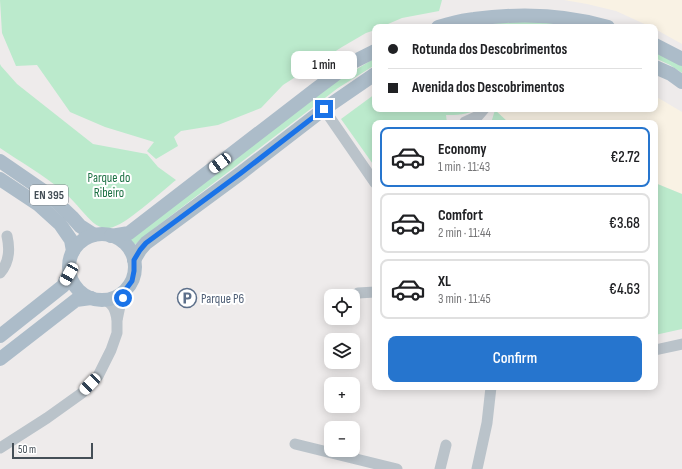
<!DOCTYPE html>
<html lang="en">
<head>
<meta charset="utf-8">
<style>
  :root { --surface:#fff; --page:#f2f2f2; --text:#202124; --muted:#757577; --line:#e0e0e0; --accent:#2675ce }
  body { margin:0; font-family:"Sofia Sans Condensed",sans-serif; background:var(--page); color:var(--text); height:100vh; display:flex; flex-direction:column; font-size:15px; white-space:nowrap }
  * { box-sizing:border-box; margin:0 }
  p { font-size:13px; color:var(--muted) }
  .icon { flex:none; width:22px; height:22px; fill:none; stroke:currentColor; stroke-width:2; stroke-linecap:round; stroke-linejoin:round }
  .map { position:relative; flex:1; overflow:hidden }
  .details { position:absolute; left:372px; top:120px; width:286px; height:270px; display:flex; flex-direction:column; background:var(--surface); border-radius:8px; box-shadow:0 2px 10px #0003 }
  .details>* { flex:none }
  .top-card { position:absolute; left:372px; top:24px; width:286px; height:88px; border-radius:8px; box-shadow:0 2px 10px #0003; display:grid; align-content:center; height:88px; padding:0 16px; background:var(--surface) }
  .tools { position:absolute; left:324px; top:289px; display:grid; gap:8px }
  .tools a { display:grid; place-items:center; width:36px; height:36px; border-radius:8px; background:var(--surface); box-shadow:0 2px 10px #0003; font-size:20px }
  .scale { position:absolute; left:12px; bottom:10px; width:81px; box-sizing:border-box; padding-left:4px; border:2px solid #454f57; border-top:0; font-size:11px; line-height:14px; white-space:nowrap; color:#454f57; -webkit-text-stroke:3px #fff; paint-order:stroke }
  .end { position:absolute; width:18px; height:18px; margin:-9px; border:5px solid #1a73e8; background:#fff; box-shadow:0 0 0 2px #fff }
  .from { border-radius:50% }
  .bubble { position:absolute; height:28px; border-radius:8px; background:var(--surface); box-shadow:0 2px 10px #0003; font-size:13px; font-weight:600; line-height:28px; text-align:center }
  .car { position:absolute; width:12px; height:24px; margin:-12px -6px; border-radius:5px; box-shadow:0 0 3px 1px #0007; background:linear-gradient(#fff 24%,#345 0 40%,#fff 0 76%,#345 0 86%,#fff 0) }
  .top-card b { display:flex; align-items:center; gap:14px; height:38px; font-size:15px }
  .top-card b+b { border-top:1px solid var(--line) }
  .top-card i { width:10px; height:10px; background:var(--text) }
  ul { padding:7px 0 0; list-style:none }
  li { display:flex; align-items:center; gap:12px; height:60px; margin:0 8px 6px; padding:0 8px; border:2px solid var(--line); border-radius:8px }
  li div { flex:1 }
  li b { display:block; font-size:15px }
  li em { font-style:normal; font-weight:600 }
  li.current { border-color:var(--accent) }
  li>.icon { width:36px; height:36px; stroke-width:1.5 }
  .primary-button { display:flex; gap:8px; margin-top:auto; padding:8px 16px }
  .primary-button a { flex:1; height:46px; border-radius:8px; background:var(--accent); color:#fff; font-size:16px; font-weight:600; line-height:46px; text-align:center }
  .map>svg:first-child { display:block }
</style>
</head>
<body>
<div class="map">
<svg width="682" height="469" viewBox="0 0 682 469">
  <rect width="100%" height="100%" fill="#eeebeb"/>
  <g fill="#f9f2e4">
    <path d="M564,0H682V44L655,29V27H651L616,11L587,4Z"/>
    <path d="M655,96L682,112V194L655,183V123H509L495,110L496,109H655Z"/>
  </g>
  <g fill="#bbeacc">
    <path d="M0,0H442L439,11L402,18L381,27H375V30L366,33L342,47L283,85L261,108L218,125L181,131L174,137L178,146L156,159L147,151L154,142L105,127L70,112L37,65L16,66L2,33Z"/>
    <path d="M534,21L587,27H468L483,24Z"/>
    <path d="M655,51L682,66V73L670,65L655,58Z"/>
    <path d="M375,58V65L338,88L156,227L133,246L129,240L334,83Z"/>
    <path d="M0,64L1,66L17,84L93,144L147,154L158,167L176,180C162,191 124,227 109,228C96,229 90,219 82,211C76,204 70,197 63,191C43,175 21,162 0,148Z"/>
    <path d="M375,94V109H476C468,115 456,115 446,115L447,123H375V167L341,119Z"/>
    <path d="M495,110L509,123H491Z"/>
    <path d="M655,183L682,194V329L655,335Z"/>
  </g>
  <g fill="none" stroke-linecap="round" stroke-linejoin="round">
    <g stroke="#bac3ca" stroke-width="11">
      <path d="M324,109L375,183"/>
      <path d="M465,123V122L478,116L484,109"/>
      <path d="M0,273C9,263 10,249 7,236"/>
      <path d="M358,293L375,292"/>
      <path d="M106,300C114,306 115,309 117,319"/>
      <path d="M655,350L682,344"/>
      <path d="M295,444L397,469"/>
      <path d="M0,448L47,418L82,393L98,376L111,350L117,333V320L121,301L126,289"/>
      <path d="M440,469L446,445"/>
      <path d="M477,469L487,423L491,387"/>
    </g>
    <g stroke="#acbcc9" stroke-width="14">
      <path d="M438,27C450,24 462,20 474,19C519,13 564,14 608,27"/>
      <path d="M655,45L682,59"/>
      <path d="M655,67L671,74L682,82"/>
      <path d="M0,161L48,194L72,217L80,226L94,235"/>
      <path d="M0,179L39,205L60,224L71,240L73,251"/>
      <circle cx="102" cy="267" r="33"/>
      <path d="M111,236L129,233L316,89L351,63L375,51"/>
      <path d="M134,260L140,250L146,243L241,173L324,109L375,74"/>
      <path d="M0,336L63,286L69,274"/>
      <path d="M0,359L76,300L91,298"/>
    </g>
  </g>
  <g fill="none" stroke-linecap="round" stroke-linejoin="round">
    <path stroke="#1a73e8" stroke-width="5" d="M123,298L126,289L132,281L134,271V260L140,250L146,243L241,173L324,109"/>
  </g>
  <defs>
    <symbol id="parking-ring" viewBox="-11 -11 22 22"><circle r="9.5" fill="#fff" stroke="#5c6f8a" stroke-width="1.5"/><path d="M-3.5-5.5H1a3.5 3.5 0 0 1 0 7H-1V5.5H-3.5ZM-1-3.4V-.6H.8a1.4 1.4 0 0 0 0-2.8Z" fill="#5c6f8a"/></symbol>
  </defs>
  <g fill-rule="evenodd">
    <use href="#parking-ring" x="176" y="287" width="22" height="22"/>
  </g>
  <g text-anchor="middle" stroke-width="4" stroke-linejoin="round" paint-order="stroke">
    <rect fill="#fff" stroke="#7d8489" stroke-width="1" x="30" y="185" width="38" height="20" rx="3"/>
    <g font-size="12" font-weight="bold" fill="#454f57">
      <text x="49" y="199">EN 395</text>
    </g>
    <g font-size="13" fill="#1d7144" stroke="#fff">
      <text x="109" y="182">Parque do<tspan x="109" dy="15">Ribeiro</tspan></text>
    </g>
    <g font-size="13" fill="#4e5e75" stroke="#fff" text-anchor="start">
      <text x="201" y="303">Parque P6</text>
    </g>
  </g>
</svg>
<div class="tools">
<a><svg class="icon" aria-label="locate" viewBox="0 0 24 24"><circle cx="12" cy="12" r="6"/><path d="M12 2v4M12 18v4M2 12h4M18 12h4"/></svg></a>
<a><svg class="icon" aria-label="layers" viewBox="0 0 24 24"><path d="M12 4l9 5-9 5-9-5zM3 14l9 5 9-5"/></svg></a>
<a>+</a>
<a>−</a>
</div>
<div class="scale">50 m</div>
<i class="end from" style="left:123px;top:298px"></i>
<i class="end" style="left:324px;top:109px"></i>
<div class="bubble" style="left:291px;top:51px;width:66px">1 min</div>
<i class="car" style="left:220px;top:163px;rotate:233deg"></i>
<i class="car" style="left:69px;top:274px;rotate:210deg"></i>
<i class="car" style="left:90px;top:384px;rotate:224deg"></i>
<div class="top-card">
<b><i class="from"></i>Rotunda dos Descobrimentos</b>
<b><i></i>Avenida dos Descobrimentos</b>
</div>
<section class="details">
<ul>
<li class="current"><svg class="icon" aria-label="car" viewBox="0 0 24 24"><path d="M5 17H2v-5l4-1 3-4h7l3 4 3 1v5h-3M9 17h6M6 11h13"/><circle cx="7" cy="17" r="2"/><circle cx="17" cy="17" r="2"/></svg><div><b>Economy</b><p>1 min · 11:43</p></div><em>€2.72</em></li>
<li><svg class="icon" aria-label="car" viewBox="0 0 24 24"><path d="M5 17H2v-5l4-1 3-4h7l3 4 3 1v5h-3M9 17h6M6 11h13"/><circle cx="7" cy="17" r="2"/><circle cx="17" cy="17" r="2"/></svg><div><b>Comfort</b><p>2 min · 11:44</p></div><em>€3.68</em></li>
<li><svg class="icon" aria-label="car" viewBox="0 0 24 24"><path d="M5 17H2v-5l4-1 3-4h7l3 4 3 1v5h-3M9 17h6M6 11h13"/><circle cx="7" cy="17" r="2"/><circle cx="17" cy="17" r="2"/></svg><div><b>XL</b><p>3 min · 11:45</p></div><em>€4.63</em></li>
</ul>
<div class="primary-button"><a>Confirm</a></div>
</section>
</div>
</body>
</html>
